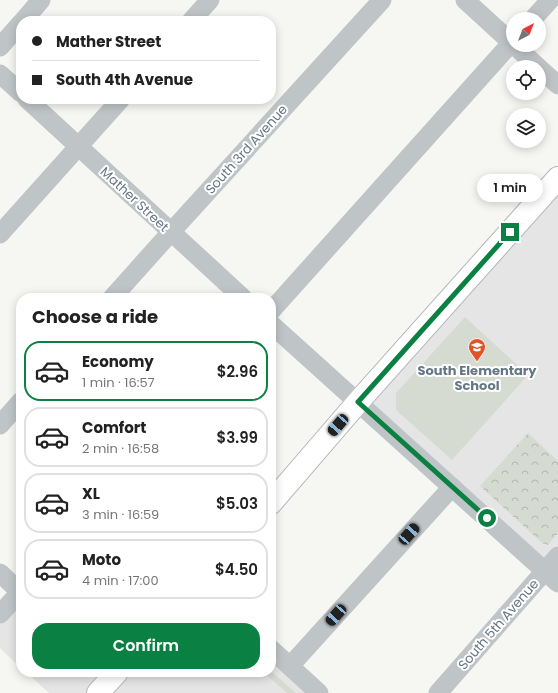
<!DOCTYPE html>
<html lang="en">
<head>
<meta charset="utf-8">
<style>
  :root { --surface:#fff; --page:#f2f2f2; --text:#222; --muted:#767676; --line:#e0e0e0; --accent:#0b8043 }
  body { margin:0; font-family:Poppins,sans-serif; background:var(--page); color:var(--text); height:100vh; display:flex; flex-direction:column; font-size:15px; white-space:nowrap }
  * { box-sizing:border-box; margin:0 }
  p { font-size:13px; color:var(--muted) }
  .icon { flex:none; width:22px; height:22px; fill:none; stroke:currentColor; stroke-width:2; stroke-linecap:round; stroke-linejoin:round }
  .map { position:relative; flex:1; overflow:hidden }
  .details { position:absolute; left:16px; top:293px; width:260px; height:384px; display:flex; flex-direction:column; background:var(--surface); border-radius:16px; box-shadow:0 2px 10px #0003 }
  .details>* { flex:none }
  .top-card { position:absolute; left:16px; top:16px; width:260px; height:88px; border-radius:16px; box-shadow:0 2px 10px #0003; display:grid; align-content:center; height:88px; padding:0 16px; background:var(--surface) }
  .needle { width:26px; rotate:42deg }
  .buttons { position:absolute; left:506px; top:12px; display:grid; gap:8px }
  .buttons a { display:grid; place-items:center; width:40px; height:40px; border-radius:50%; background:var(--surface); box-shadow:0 2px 10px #0003; font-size:20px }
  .end { position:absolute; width:18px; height:18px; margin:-9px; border:5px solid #0b8043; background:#fff; box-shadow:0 0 0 2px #fff }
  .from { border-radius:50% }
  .bubble { position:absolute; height:28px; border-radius:14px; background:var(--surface); box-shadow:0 2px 10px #0003; font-size:13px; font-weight:600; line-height:28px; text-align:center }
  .car { position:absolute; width:12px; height:24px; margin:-12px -6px; border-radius:5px; box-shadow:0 0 3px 1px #0007; background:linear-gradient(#222 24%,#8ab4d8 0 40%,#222 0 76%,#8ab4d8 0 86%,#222 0) }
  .top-card b { display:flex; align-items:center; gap:14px; height:38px; font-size:15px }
  .top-card b+b { border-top:1px solid var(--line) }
  .top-card i { width:10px; height:10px; background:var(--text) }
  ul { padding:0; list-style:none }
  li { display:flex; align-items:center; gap:12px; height:60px; margin:0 8px 6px; padding:0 8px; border:2px solid var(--line); border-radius:16px }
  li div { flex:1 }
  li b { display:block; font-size:15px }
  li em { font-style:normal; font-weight:600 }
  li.on { border-color:var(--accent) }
  li>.icon { width:36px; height:36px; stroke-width:1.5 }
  h2 { padding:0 16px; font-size:18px; line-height:48px }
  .action { display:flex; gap:8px; margin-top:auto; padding:8px 16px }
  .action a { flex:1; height:46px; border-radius:16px; background:var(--accent); color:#fff; font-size:16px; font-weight:600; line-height:46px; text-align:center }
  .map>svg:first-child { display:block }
</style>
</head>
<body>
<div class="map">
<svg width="558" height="693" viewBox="0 0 558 693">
  <defs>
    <pattern id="grass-tufts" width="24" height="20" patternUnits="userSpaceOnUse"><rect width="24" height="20" fill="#d6dbd2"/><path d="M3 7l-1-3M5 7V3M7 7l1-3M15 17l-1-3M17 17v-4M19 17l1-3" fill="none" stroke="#b1b6b0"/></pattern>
    <pattern id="park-crowns" width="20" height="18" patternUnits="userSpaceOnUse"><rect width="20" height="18" fill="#d6dbd2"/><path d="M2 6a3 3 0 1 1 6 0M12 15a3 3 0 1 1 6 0" fill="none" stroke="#b1b6b0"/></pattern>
  </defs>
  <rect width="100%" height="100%" fill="#f6f6f3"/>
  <g fill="#e4e5e4">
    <path d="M558,182V559L546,572L359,403Z"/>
    <path d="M21,591V668L0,648V614Z"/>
    <path d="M271,649L319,693H49L26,672H271Z"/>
  </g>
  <path fill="url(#grass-tufts)" d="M271,671L296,693H287L263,672H271Z"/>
  <path fill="url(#park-crowns)" d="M528,433L558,461V533L548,545L542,543L480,486Z"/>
  <path fill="#d6dbd2" d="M465,317L528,375L452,460L396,410V393Z"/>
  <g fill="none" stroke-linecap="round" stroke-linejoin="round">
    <defs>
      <g id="major">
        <path d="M271,503L358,402L558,178"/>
        <path d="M98,693L117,672"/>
      </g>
    </defs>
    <use href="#major" stroke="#b1b6ba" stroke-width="24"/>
    <g stroke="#bfc4c7" stroke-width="19">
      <path d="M465,0L513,44"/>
      <path d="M533,19L550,0"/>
      <path d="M23,21L41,0"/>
      <path d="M191,21L210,0"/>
      <path d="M514,45L538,67"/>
      <path d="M0,47L21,23"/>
      <path d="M539,68L558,85"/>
      <path d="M0,74L21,93"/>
      <path d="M27,99L243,298"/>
      <path d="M0,234L121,99"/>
      <path d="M112,298L171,232L382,0"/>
      <path d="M271,311L513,41"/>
      <path d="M271,324L558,583"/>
      <path d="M0,425L21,401"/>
      <path d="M0,573L21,593"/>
      <path d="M0,614L21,591"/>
      <path d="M271,649L319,693"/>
      <path d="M290,666L452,487"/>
      <path d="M438,693L558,556"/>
    </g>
    <use href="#major" stroke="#fff" stroke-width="22"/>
  </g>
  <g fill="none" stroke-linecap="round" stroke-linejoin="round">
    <path stroke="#0b8043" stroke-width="5" d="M487,518L358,402L510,232"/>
  </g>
  <defs>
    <symbol id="school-pin" viewBox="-11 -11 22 30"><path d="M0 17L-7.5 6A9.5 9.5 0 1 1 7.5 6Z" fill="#e25227" stroke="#fff"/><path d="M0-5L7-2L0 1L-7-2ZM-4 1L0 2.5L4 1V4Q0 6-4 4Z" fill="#fff"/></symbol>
  </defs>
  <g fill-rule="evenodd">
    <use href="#school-pin" x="467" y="337" width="20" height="27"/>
  </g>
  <g text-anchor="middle" stroke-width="4" stroke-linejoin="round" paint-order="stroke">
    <g font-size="13" fill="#657684" stroke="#fff">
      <text transform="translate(246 149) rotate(-48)" y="5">South 3rd Avenue</text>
      <text transform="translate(135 199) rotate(43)" y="5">Mather Street</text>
      <text transform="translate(498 624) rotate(-49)" y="5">South 5th Avenue</text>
    </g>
    <g font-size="13" font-weight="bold" fill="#657684" stroke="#fff">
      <text x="477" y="375">South Elementary<tspan x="477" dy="15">School</tspan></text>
    </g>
  </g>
</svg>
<div class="buttons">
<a><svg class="needle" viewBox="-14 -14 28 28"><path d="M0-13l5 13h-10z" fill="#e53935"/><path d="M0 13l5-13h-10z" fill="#767676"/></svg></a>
<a><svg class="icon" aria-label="locate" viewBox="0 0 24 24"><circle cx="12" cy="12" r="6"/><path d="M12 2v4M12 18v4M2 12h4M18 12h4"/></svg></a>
<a><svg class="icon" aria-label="layers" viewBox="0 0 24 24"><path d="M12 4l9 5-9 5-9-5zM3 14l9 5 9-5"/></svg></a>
</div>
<i class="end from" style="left:487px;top:518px"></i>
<i class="end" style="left:510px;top:232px"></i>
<div class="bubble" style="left:477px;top:174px;width:66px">1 min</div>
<i class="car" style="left:338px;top:425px;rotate:221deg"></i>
<i class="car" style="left:409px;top:534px;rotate:42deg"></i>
<i class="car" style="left:336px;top:615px;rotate:222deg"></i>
<div class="top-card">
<b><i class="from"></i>Mather Street</b>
<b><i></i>South 4th Avenue</b>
</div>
<section class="details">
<h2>Choose a ride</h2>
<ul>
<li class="on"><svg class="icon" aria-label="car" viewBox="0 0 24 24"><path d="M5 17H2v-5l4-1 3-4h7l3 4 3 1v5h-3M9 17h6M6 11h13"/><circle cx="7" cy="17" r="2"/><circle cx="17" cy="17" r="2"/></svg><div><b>Economy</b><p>1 min · 16:57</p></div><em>$2.96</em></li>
<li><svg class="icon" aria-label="car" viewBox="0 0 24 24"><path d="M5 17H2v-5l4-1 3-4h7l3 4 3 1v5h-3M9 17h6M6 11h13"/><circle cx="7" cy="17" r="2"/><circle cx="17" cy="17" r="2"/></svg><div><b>Comfort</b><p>2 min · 16:58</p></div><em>$3.99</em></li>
<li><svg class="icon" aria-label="car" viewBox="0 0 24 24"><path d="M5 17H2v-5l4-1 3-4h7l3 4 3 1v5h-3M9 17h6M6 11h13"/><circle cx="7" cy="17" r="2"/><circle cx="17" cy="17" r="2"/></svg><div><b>XL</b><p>3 min · 16:59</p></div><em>$5.03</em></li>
<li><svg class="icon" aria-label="car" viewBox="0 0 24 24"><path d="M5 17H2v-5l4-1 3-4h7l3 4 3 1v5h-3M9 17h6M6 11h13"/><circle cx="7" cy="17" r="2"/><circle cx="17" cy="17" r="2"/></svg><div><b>Moto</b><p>4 min · 17:00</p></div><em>$4.50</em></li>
</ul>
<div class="action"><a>Confirm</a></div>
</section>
</div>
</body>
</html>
